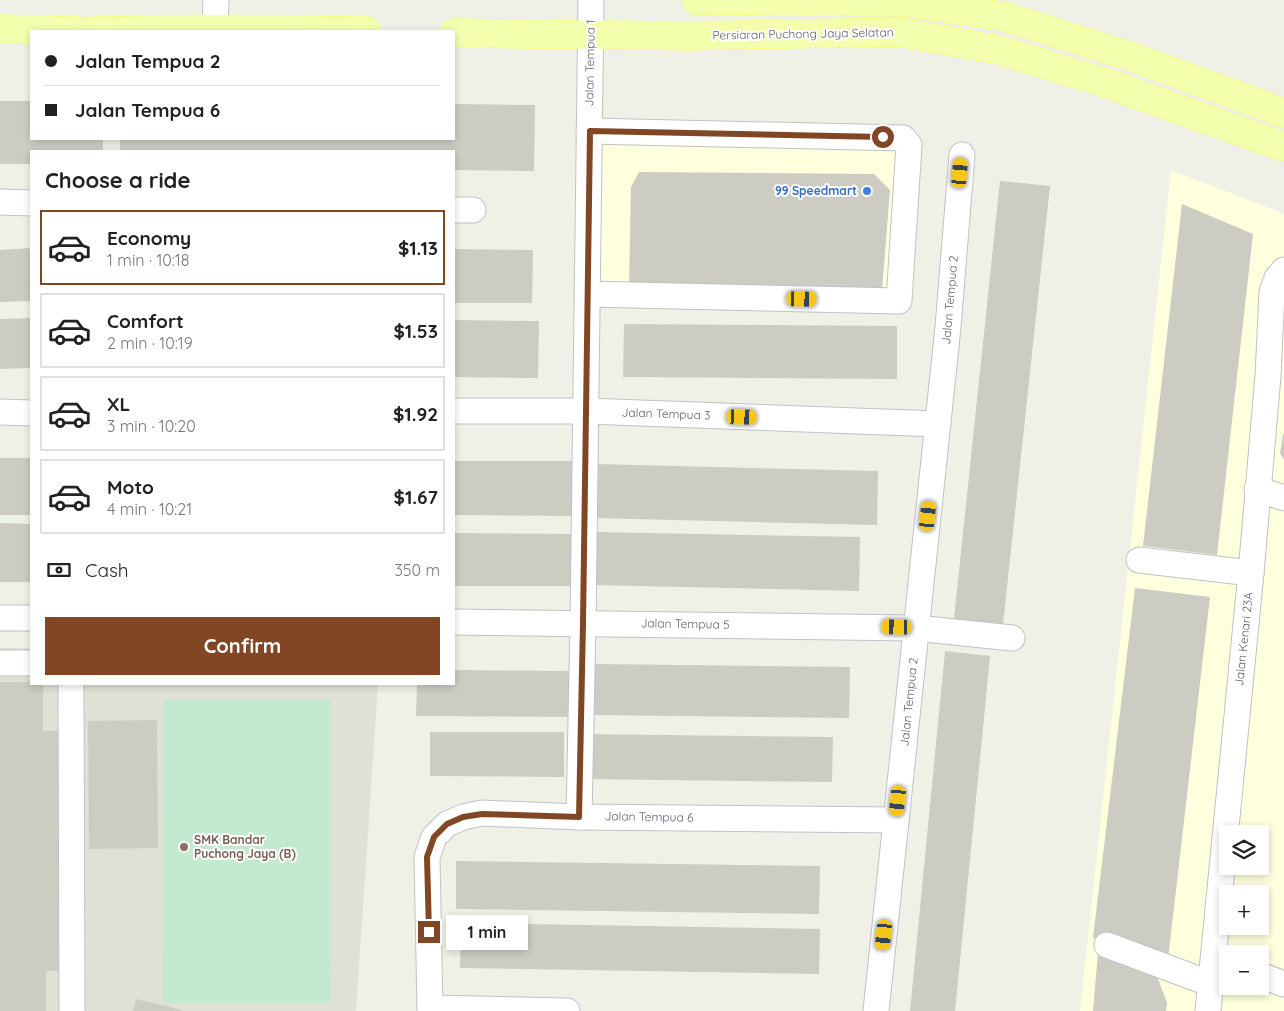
<!DOCTYPE html>
<html lang="en">
<head>
<meta charset="utf-8">
<style>
  :root { --surface:#fff; --page:#f6f6f6; --text:#222; --muted:#767676; --line:#e0e0e0; --accent:#814724 }
  body { margin:0; font-family:Quicksand,sans-serif; background:var(--page); color:var(--text); height:100vh; display:flex; flex-direction:column; font-size:19px; white-space:nowrap }
  * { box-sizing:border-box; margin:0 }
  p { font-size:16px; color:var(--muted) }
  .icon { flex:none; width:28px; height:28px; fill:none; stroke:currentColor; stroke-width:2; stroke-linecap:round; stroke-linejoin:round }
  .map { position:relative; flex:1; overflow:hidden }
  .sheet { position:absolute; left:30px; top:150px; width:425px; height:535px; display:flex; flex-direction:column; background:var(--surface); border-radius:0px; box-shadow:0 2px 8px #0003 }
  .sheet>* { flex:none }
  .guide { position:absolute; left:30px; top:30px; width:425px; height:110px; border-radius:0px; box-shadow:0 2px 8px #0003; display:grid; align-content:center; height:110px; padding:0 15px; background:var(--surface) }
  .tools { position:absolute; left:1219px; top:825px; display:grid; gap:10px }
  .tools a { display:grid; place-items:center; width:50px; height:50px; border-radius:0px; background:var(--surface); box-shadow:0 2px 8px #0003; font-size:25px }
  .end { position:absolute; width:22px; height:22px; margin:-11px; border:6px solid #814724; background:#fff; box-shadow:0 0 0 2px #fff }
  .from { border-radius:50% }
  .bubble { position:absolute; height:35px; border-radius:0px; background:var(--surface); box-shadow:0 2px 8px #0003; font-size:16px; font-weight:700; line-height:35px; text-align:center }
  .car { position:absolute; width:15px; height:30px; margin:-15px -8px; border-radius:6px; box-shadow:0 0 4px 1px #0007; background:linear-gradient(#f5c518 24%,#345 0 40%,#f5c518 0 76%,#345 0 86%,#f5c518 0) }
  .guide b { display:flex; align-items:center; gap:18px; height:48px; font-size:19px }
  .guide b+b { border-top:1px solid var(--line) }
  .guide i { width:12px; height:12px; background:var(--text) }
  ul { padding:0; list-style:none }
  li { display:flex; align-items:center; gap:15px; height:75px; margin:0 10px 8px; padding:0 5px; border:2px solid var(--line); border-radius:0px }
  li div { flex:1 }
  li b { display:block; font-size:19px }
  li em { font-style:normal; font-weight:700 }
  li.selected { border-color:var(--accent) }
  li>.icon { width:45px; height:45px; stroke-width:1.5 }
  h2 { padding:0 15px; font-size:22px; line-height:60px }
  .pay { display:flex; align-items:center; gap:12px; height:55px; padding:0 15px; font-size:19px }
  .pay p { margin-inline-start:auto }
  .primary-button { display:flex; gap:10px; margin-top:auto; padding:10px 15px }
  .primary-button a { flex:1; height:58px; border-radius:0px; background:var(--accent); color:#fff; font-size:20px; font-weight:700; line-height:58px; text-align:center }
  .map>svg:first-child { display:block }
</style>
</head>
<body>
<div class="map">
<svg width="1284" height="1011" viewBox="0 0 1284 1011">
  <rect width="100%" height="100%" fill="#f0f1e6"/>
  <g fill="#fdffdd" fill-rule="evenodd">
    <path d="M599,139L899,145L893,295L596,289Z"/>
    <path d="M1171,170L1284,214V1011H1080ZM1228,834H1260V866H1228ZM1228,894H1260V926H1228ZM1228,954H1260V986H1228Z"/>
  </g>
  <path fill="#e0e1d5" d="M0,648H31V684H378L356,1011H0Z"/>
  <path fill="#c1eace" d="M164,700H331L330,1003H163Z"/>
  <g fill="#ccccc3">
    <path d="M0,101H31V139H103V151H31V164H0Z"/>
    <path d="M454,104L535,105L534,171L454,170V151H120V139H454Z"/>
    <path d="M639,172L874,174L890,190L882,291L629,288L631,187Z"/>
    <path d="M1000,181L1050,186L1002,634L953,628Z"/>
    <path d="M1182,204L1253,234L1217,555L1143,546Z"/>
    <path d="M31,248V301L0,302V250Z"/>
    <path d="M454,249L533,250L532,303H454Z"/>
    <path d="M31,318V368L0,369V319Z"/>
    <path d="M454,320L539,321L538,378L454,377Z"/>
    <path d="M624,324L897,326V379L623,377Z"/>
    <path d="M1283,434H1284V460L1280,453Z"/>
    <rect x="0" y="458" width="31" height="57"/>
    <path d="M454,461H575L574,516L454,515Z"/>
    <path d="M595,464L878,471L877,525L594,518Z"/>
    <path d="M0,523L31,524V582H0Z"/>
    <path d="M594,532L860,537L859,591L592,585Z"/>
    <path d="M454,533L574,534V586H454Z"/>
    <path d="M1135,588L1210,597L1168,959L1093,938Z"/>
    <path d="M945,651L990,656L985,708L955,1011H910Z"/>
    <path d="M595,664L850,667L849,718L594,715Z"/>
    <path d="M454,670L574,671L573,717L416,716L417,684H454Z"/>
    <path d="M0,682H31V684H43V731H60L59,971H46V1011H0Z"/>
    <path d="M157,720L158,848L89,849L88,721Z"/>
    <path d="M430,732H564V777L430,776Z"/>
    <path d="M584,734L833,737L832,782L583,779Z"/>
    <path d="M456,861L820,866L819,914L456,909Z"/>
    <path d="M461,923L820,929L819,974L460,968Z"/>
    <path d="M1098,952L1157,976L1167,1003L1166,1011H1093Z"/>
    <path d="M136,999L182,1010V1011H133Z"/>
  </g>
  <g fill="none" stroke-linecap="round" stroke-linejoin="round">
    <defs>
      <g id="minor">
        <path d="M215,29L216,0"/>
        <path d="M0,202L31,203"/>
        <path d="M454,210H473"/>
        <path d="M588,294L899,301L909,145L903,138L589,131"/>
        <path d="M454,411H586L938,424"/>
        <path d="M0,412L31,413"/>
        <path d="M1257,489L1284,498"/>
        <path d="M1139,560L1251,573"/>
        <path d="M0,618H31"/>
        <path d="M454,622L916,628L1012,638"/>
        <path d="M0,663H31"/>
        <path d="M71,684L72,1011"/>
        <path d="M579,817L583,623L591,0"/>
        <path d="M1107,945L1211,984"/>
        <path d="M1260,975L1284,984"/>
        <path d="M431,1008L567,1011"/>
        <path d="M430,1011L427,857L434,837L447,824L463,817L482,813L579,817L896,820"/>
        <path d="M876,1011L948,327L962,155"/>
        <path d="M1208,1011L1251,573L1268,376L1272,292L1277,278L1284,270"/>
      </g>
      <g id="major">
        <path d="M697,0L903,2L1002,16L1127,55L1284,113"/>
        <path d="M0,29L78,31"/>
        <path d="M93,31L215,29L366,31"/>
        <path d="M454,33L690,36L898,32L999,50L1103,82L1284,147"/>
      </g>
    </defs>
    <use href="#minor" stroke="#c0c1c8" stroke-width="27"/>
    <use href="#major" stroke="#f8fc55" stroke-width="29"/>
    <use href="#minor" stroke="#fff" stroke-width="25"/>
    <use href="#major" stroke="#f4ffad" stroke-width="28"/>
  </g>
  <g fill="none" stroke-linecap="round" stroke-linejoin="round">
    <path stroke="#814724" stroke-width="6" d="M429,932L427,857L434,837L447,824L463,817L482,814L579,817L583,623L590,131L883,137"/>
  </g>
  <circle fill="#3f7fe0" stroke="#fff" stroke-width="2" cx="867" cy="191" r="5"/>
  <circle fill="#8d6e63" stroke="#fff" stroke-width="2" cx="184" cy="847" r="5"/>
  <g text-anchor="middle" stroke-width="4" stroke-linejoin="round" paint-order="stroke">
    <g font-size="12" fill="#5e5f68" stroke="#fff">
      <text transform="translate(803 34) rotate(-1)" y="4">Persiaran Puchong Jaya Selatan</text>
      <text transform="translate(590 63) rotate(-89)" y="4">Jalan Tempua 1</text>
      <text transform="translate(950 300) rotate(-85)" y="4">Jalan Tempua 2</text>
      <text transform="translate(666 414) rotate(2)" y="4">Jalan Tempua 3</text>
      <text transform="translate(685 624) rotate(1)" y="4">Jalan Tempua 5</text>
      <text transform="translate(1244 639) rotate(-84)" y="4">Jalan Kenari 23A</text>
      <text transform="translate(909 702) rotate(-84)" y="4">Jalan Tempua 2</text>
      <text transform="translate(649 817) rotate(1)" y="4">Jalan Tempua 6</text>
    </g>
    <g font-size="12" font-weight="bold" fill="#366cbe" stroke="#fff" text-anchor="end">
      <text x="857" y="195">99 Speedmart</text>
    </g>
    <g font-size="12" font-weight="bold" fill="#785e54" stroke="#fff" text-anchor="start">
      <text x="194" y="844">SMK Bandar<tspan x="194" dy="14">Puchong Jaya (B)</tspan></text>
    </g>
  </g>
</svg>
<div class="tools">
<a><svg class="icon" aria-label="layers" viewBox="0 0 24 24"><path d="M12 4l9 5-9 5-9-5zM3 14l9 5 9-5"/></svg></a>
<a>+</a>
<a>−</a>
</div>
<i class="end from" style="left:883px;top:137px"></i>
<i class="end" style="left:429px;top:932px"></i>
<div class="bubble" style="left:446px;top:915px;width:82px">1 min</div>
<i class="car" style="left:960px;top:173px;rotate:5deg"></i>
<i class="car" style="left:802px;top:299px;rotate:91deg"></i>
<i class="car" style="left:742px;top:417px;rotate:92deg"></i>
<i class="car" style="left:928px;top:516px;rotate:6deg"></i>
<i class="car" style="left:897px;top:627px;rotate:271deg"></i>
<i class="car" style="left:898px;top:801px;rotate:186deg"></i>
<i class="car" style="left:884px;top:935px;rotate:186deg"></i>
<div class="guide">
<b><i class="from"></i>Jalan Tempua 2</b>
<b><i></i>Jalan Tempua 6</b>
</div>
<section class="sheet">
<h2>Choose a ride</h2>
<ul>
<li class="selected"><svg class="icon" aria-label="car" viewBox="0 0 24 24"><path d="M5 17H2v-5l4-1 3-4h7l3 4 3 1v5h-3M9 17h6M6 11h13"/><circle cx="7" cy="17" r="2"/><circle cx="17" cy="17" r="2"/></svg><div><b>Economy</b><p>1 min · 10:18</p></div><em>$1.13</em></li>
<li><svg class="icon" aria-label="car" viewBox="0 0 24 24"><path d="M5 17H2v-5l4-1 3-4h7l3 4 3 1v5h-3M9 17h6M6 11h13"/><circle cx="7" cy="17" r="2"/><circle cx="17" cy="17" r="2"/></svg><div><b>Comfort</b><p>2 min · 10:19</p></div><em>$1.53</em></li>
<li><svg class="icon" aria-label="car" viewBox="0 0 24 24"><path d="M5 17H2v-5l4-1 3-4h7l3 4 3 1v5h-3M9 17h6M6 11h13"/><circle cx="7" cy="17" r="2"/><circle cx="17" cy="17" r="2"/></svg><div><b>XL</b><p>3 min · 10:20</p></div><em>$1.92</em></li>
<li><svg class="icon" aria-label="car" viewBox="0 0 24 24"><path d="M5 17H2v-5l4-1 3-4h7l3 4 3 1v5h-3M9 17h6M6 11h13"/><circle cx="7" cy="17" r="2"/><circle cx="17" cy="17" r="2"/></svg><div><b>Moto</b><p>4 min · 10:21</p></div><em>$1.67</em></li>
</ul>
<div class="pay"><svg class="icon" aria-label="cash" viewBox="0 0 24 24"><path d="M3 7h18v10H3z"/><circle cx="12" cy="12" r="2"/></svg>Cash<p>350 m</p></div>
<div class="primary-button"><a>Confirm</a></div>
</section>
</div>
</body>
</html>
